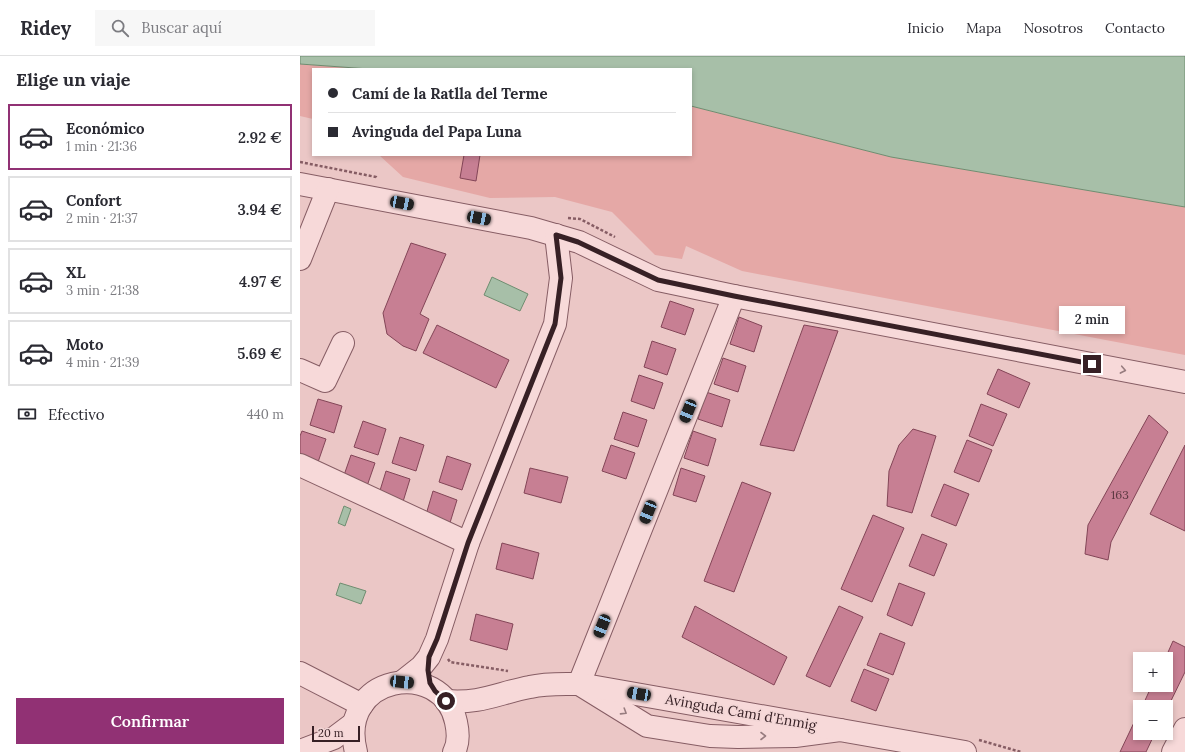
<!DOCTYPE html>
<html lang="es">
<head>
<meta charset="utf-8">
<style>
  :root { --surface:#fff; --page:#f7f7f7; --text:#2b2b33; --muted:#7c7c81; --line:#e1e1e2; --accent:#913174 }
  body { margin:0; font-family:Lora,serif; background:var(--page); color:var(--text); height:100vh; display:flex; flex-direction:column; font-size:15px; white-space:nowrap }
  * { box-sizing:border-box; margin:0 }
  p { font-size:13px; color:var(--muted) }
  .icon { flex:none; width:22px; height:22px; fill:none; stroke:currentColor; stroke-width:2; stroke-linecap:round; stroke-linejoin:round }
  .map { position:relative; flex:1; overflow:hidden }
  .drawer { display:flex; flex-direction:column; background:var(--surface); width:300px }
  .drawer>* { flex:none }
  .hud { position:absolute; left:12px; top:12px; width:380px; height:88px; border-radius:0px; box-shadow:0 2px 6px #0003; display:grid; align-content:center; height:88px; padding:0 16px; background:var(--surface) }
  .tools { position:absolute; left:833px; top:596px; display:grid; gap:8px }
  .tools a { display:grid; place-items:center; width:40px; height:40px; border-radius:0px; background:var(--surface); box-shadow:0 2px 6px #0003; font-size:20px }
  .scale { position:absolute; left:12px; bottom:10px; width:48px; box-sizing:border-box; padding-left:4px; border:2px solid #372025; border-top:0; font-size:11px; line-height:14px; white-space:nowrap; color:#372025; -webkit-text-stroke:3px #f3d6d6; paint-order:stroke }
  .end { position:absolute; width:18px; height:18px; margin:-9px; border:5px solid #372025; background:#fff; box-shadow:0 0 0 2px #fff }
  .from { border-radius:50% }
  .bubble { position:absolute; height:28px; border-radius:0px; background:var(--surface); box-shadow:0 2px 6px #0003; font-size:13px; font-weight:600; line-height:28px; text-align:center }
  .car { position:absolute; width:12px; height:24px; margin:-12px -6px; border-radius:5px; box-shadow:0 0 3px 1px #0007; background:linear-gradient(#222 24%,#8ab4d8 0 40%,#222 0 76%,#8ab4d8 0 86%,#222 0) }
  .hud b { display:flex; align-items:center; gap:14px; height:38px; font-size:15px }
  .hud b+b { border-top:1px solid var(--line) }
  .hud i { width:10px; height:10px; background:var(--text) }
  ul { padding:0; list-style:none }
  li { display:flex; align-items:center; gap:12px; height:66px; margin:0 8px 6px; padding:0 8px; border:2px solid var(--line); border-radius:0px }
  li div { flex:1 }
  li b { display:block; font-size:15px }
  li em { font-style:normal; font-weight:600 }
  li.current { border-color:var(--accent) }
  li>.icon { width:36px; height:36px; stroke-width:1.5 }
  h2 { padding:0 16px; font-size:18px; line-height:48px }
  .pay { display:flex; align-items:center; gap:10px; height:44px; padding:0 16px; font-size:15px }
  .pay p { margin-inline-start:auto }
  .action { display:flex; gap:8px; margin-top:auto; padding:8px 16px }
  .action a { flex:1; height:46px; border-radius:0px; background:var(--accent); color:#fff; font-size:16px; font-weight:600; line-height:46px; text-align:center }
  header { display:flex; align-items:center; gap:24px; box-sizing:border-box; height:56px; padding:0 20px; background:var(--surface); border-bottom:1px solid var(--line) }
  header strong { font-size:19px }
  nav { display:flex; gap:22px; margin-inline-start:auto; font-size:14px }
  .search { width:280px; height:36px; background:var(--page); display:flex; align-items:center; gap:10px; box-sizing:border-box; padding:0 14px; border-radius:0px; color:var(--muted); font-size:15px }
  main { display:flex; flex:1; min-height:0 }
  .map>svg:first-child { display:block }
</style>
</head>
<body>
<header>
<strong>Ridey</strong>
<div class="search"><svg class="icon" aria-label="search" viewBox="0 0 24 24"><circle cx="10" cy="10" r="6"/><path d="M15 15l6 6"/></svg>Buscar aquí</div>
<nav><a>Inicio</a><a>Mapa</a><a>Nosotros</a><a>Contacto</a></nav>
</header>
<main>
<section class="drawer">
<h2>Elige un viaje</h2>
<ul>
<li class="current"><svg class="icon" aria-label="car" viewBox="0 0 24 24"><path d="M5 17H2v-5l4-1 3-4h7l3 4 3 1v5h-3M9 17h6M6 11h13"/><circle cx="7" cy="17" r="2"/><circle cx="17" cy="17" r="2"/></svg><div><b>Económico</b><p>1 min · 21:36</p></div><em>2.92 €</em></li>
<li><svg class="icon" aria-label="car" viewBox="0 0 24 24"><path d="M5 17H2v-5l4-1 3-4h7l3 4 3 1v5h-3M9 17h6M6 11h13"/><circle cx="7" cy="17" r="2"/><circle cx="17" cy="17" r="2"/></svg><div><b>Confort</b><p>2 min · 21:37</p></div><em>3.94 €</em></li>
<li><svg class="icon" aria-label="car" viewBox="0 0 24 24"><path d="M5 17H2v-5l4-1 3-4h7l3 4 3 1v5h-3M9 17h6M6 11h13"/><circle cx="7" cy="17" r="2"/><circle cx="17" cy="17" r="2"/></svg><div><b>XL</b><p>3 min · 21:38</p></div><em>4.97 €</em></li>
<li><svg class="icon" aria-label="car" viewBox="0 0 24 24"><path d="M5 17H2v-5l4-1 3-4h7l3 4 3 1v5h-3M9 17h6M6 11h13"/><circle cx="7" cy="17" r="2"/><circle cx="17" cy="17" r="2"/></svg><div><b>Moto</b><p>4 min · 21:39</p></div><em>5.69 €</em></li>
</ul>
<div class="pay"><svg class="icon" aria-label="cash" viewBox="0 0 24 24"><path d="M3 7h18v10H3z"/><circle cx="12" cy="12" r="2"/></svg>Efectivo<p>440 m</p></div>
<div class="action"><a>Confirmar</a></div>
</section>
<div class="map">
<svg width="885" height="696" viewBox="0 0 885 696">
  <rect width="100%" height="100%" fill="#ebc7c6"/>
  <g fill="#e5a8a6">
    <path d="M0,8L69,13H13V63L0,60Z"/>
    <path d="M391,50L591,101L885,151V299L442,215L386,190L382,203L355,199L312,156L255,141L190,142L103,121L79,99H391Z"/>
  </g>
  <g fill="#a7bfa8" stroke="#6f8d70">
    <path d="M0,0H885V151L591,101L391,50V13H69L0,8Z"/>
    <path d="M192,221L228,238L220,255L184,239Z"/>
    <path d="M44,450L51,453L45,470L38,467Z"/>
    <path d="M40,527L66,535L61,548L36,539Z"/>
  </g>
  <g fill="#c77f93" stroke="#834557">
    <path d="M164,99H180L176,125L160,122Z"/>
    <path d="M111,187L146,198L120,258L129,263L116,295L103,290L87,278L83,257Z"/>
    <path d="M370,245L394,253L385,279L361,271Z"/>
    <path d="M439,261L462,270L454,296L430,288Z"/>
    <path d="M137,269L209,304L196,332L123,297Z"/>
    <path d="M504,269L538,275L494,395L460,389Z"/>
    <path d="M352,285L376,293L367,319L344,311Z"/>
    <path d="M423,302L446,310L438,336L414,328Z"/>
    <path d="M698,313L730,327L719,352L687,338Z"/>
    <path d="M339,319L363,327L354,353L331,345Z"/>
    <path d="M406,336L430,344L422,371L398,363Z"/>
    <path d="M18,343L42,350L34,377L10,369Z"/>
    <path d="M681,348L707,358L693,390L669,380Z"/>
    <path d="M323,356L347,364L338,391L314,383Z"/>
    <path d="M849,359L868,376L811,486L808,504L785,498L788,469Z"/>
    <path d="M63,365L86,373L78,399L54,391Z"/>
    <path d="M613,373L636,380L612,457L587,450L589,415L599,389Z"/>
    <path d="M2,375L26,383L17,409L0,403V380Z"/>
    <path d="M393,375L416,383L408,410L384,402Z"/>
    <path d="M100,381L124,389L116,415L92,407Z"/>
    <path d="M667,384L692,394L679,426L654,416Z"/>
    <path d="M311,389L335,397L326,423L302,415Z"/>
    <path d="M885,389V475L850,458Z"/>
    <path d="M51,399L75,407L66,433L42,425Z"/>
    <path d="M147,400L171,408L162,434L139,426Z"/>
    <path d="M230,412L268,421L261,447L224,437Z"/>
    <path d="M381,412L405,420L396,446L373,439Z"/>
    <path d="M86,415L110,423L102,449L78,441Z"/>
    <path d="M442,426L471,437L434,536L404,525Z"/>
    <path d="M644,428L669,438L656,470L631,460Z"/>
    <path d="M133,435L157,444L149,470L125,462Z"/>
    <path d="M573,459L604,472L572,546L541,533Z"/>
    <path d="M622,478L647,488L634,520L609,510Z"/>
    <path d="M202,487L239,497L233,523L196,513Z"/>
    <path d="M599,527L625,537L612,570L587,559Z"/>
    <path d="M395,550L487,601L474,629L382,581Z"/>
    <path d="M539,550L563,561L530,631L506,620Z"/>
    <path d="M176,558L213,568L207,594L170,584Z"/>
    <path d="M580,577L605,587L593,619L567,609Z"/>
    <path d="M873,585L885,591V616L866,655V651H842L852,629H866V603H865Z"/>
    <path d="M564,613L589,623L576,655L551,645Z"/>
    <path d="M840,654V677H855L846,696H820Z"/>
  </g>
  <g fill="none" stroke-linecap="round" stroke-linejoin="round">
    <defs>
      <g id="minor">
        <path d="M0,128L231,172L279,186L358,224L434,240L885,326"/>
        <path d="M0,203L28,133"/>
        <path d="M434,240L279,628L347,670L410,680L438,681L495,680L540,674"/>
        <path d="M0,314L25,325L43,287"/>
        <path d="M0,409L168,487"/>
        <path d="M0,617L62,649"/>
        <path d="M102,626L121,611L129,601L137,583L168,487L255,268L261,222L256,179"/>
        <path d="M146,645C181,648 198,637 230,631C246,627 263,628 279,628L665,696"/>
        <path d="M0,695L34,682L54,667"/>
        <path d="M56,696C36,619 142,601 156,666C158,675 159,687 154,696"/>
        <path d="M873,696L885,673"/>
      </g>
    </defs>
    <use href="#minor" stroke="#865d64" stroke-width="24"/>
    <g stroke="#865d64" stroke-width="2.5" stroke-dasharray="3 2" stroke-linecap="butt">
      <path d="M0,106L76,121L77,123"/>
      <path d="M268,162L280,163L315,181"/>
      <path d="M148,603L150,606L208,615"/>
      <path d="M679,684L721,696"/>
    </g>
    <use href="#minor" stroke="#f7d9d9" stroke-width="22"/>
  </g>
  <defs><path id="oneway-chevron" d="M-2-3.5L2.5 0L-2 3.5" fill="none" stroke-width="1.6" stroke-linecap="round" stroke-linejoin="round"/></defs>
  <g stroke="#977c7f">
    <use href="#oneway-chevron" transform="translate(823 314) rotate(11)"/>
    <use href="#oneway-chevron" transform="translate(324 656) rotate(32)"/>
    <use href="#oneway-chevron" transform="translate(463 680)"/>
  </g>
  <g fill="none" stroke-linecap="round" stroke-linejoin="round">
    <path stroke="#372025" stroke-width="5" d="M146,645L135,635L130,627L128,614L129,601L137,583L168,487L255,268L261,222L256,179L278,186L358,224L434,240L792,308"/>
  </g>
  <g text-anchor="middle" stroke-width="3.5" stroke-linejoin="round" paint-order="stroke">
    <g font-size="12" fill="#5b3840">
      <text x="820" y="443">163</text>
    </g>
    <g font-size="14" fill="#372025" stroke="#f3d6d6">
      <text transform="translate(441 656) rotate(10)" y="5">Avinguda Camí d'Enmig</text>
    </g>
  </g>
</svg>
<div class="tools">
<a>+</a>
<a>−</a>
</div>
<div class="scale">20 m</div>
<i class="end from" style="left:146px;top:645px"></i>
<i class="end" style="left:792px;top:308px"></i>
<div class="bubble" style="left:759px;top:250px;width:66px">2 min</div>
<i class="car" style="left:102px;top:147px;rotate:101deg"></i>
<i class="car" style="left:179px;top:162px;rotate:101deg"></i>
<i class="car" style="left:388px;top:355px;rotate:202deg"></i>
<i class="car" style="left:348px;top:456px;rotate:202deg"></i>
<i class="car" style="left:302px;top:570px;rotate:202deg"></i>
<i class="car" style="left:102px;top:626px;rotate:96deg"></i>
<i class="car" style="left:339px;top:638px;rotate:280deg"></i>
<div class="hud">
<b><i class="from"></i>Camí de la Ratlla del Terme</b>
<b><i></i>Avinguda del Papa Luna</b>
</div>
</div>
</main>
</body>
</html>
